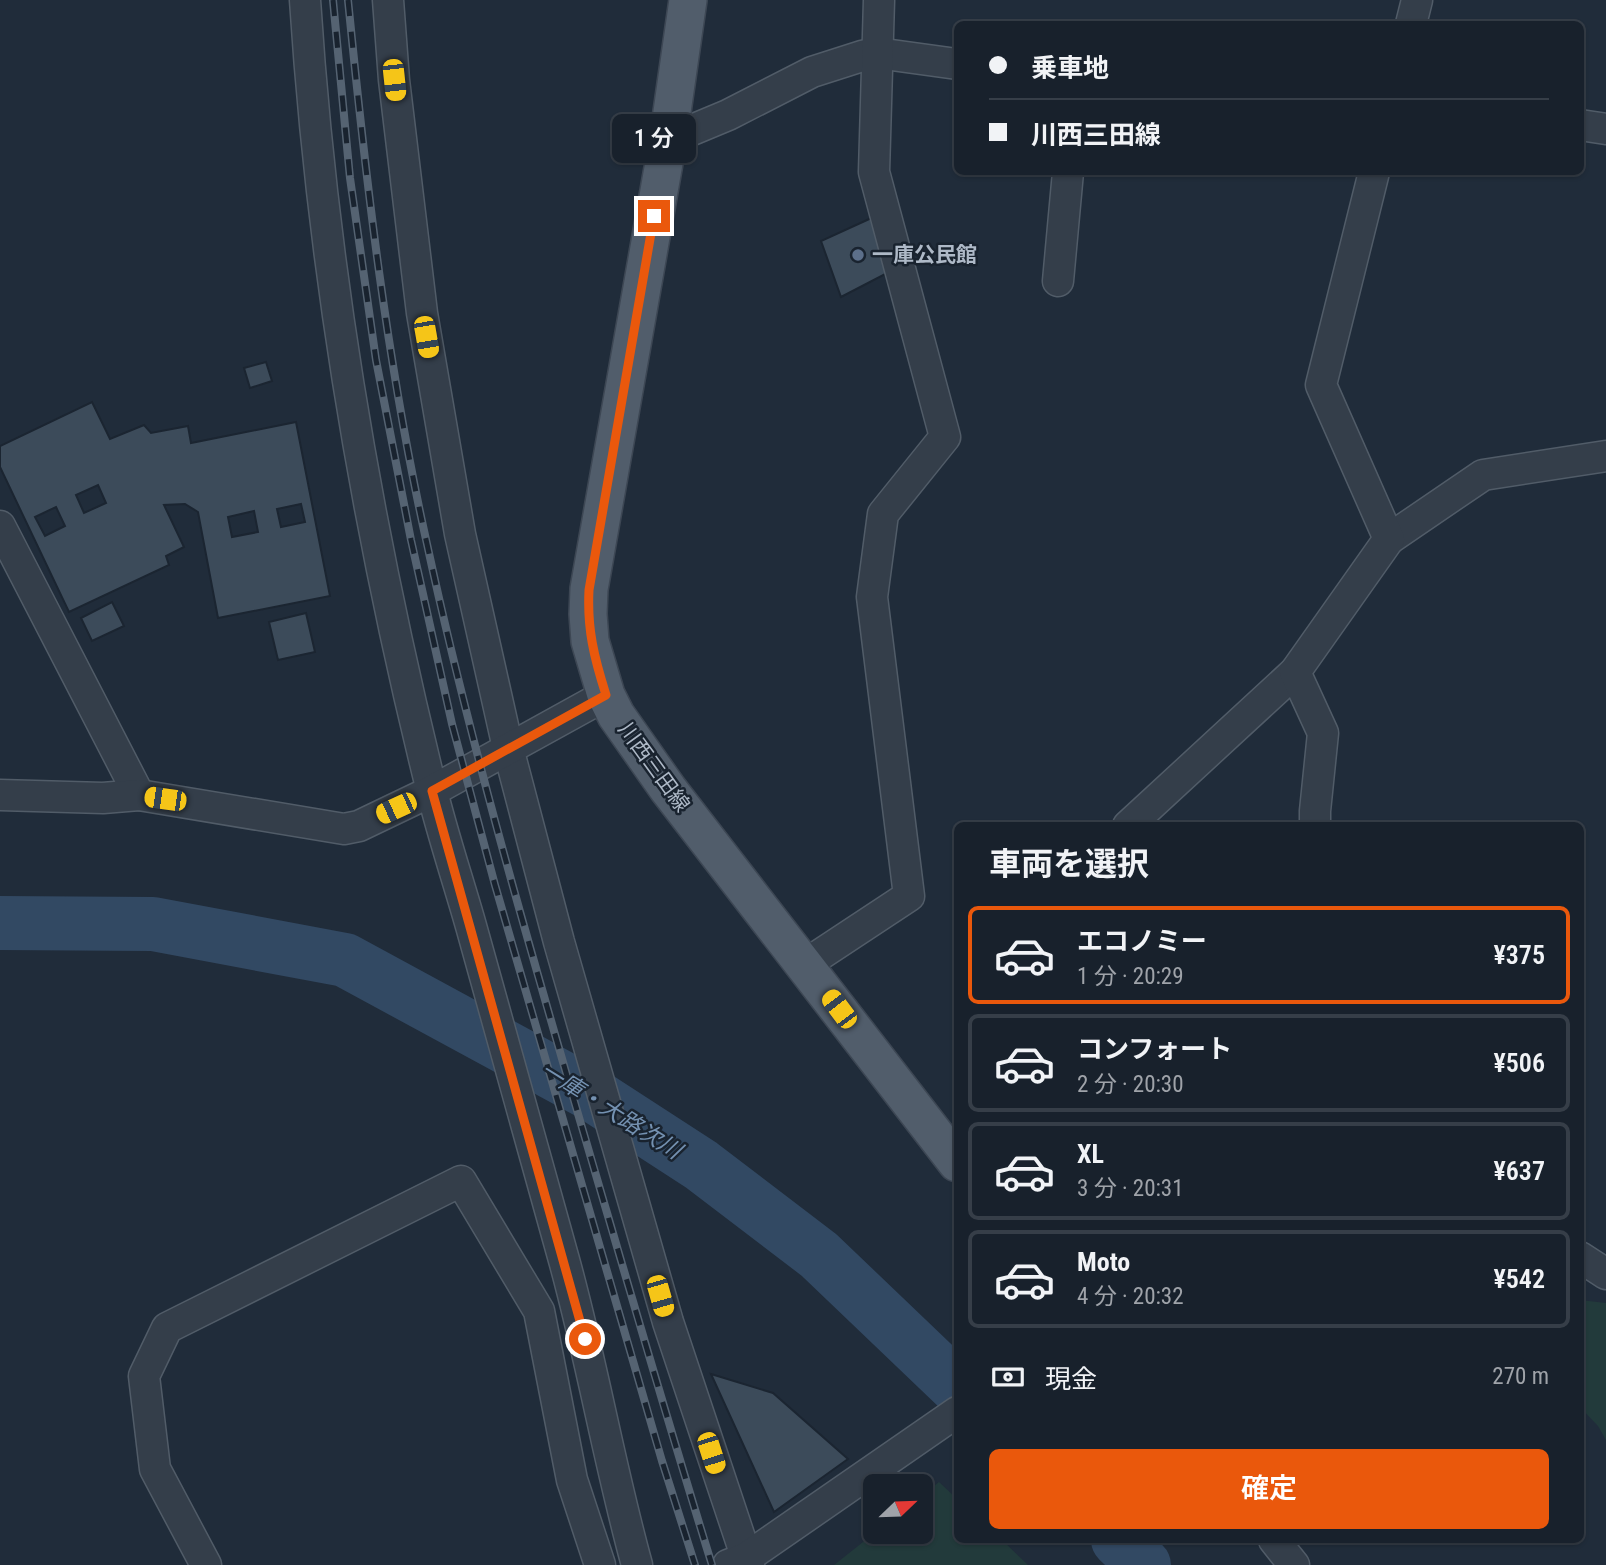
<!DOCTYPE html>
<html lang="ja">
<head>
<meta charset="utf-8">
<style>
  :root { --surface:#18212c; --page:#212934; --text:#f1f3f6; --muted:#9fa3a9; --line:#363e48; --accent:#ea580c }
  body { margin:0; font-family:"Roboto Condensed","Noto Sans JP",sans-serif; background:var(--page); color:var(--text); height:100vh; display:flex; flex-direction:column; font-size:26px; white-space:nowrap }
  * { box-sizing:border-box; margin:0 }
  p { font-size:23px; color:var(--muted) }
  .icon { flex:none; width:38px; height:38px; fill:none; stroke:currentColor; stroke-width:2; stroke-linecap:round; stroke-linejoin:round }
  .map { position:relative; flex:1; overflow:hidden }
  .panel { position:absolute; left:954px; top:822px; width:630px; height:721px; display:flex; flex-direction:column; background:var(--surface); border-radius:10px; box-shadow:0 2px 5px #0004,0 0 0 2px var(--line) }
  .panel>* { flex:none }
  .top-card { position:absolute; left:954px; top:21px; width:630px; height:154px; border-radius:10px; box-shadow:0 2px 5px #0004,0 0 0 2px var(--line); display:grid; align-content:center; height:154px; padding:0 35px; background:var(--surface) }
  .needle { width:46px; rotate:67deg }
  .buttons { position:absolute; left:863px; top:1474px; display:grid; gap:14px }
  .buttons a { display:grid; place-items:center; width:70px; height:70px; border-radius:10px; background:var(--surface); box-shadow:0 2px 5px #0004,0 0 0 2px var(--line); font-size:35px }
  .end { position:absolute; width:32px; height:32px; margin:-16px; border:9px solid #ea580c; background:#fff; box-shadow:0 0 0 4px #fff }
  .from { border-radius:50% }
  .bubble { position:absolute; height:49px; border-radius:10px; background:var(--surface); box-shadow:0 2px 5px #0004,0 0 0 2px var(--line); font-size:23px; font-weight:600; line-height:49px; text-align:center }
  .car { position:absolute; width:21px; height:42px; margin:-21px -10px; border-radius:9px; box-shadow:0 0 5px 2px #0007; background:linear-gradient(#f5c518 24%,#345 0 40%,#f5c518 0 76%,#345 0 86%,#f5c518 0) }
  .top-card b { display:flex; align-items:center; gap:24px; height:66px; font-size:26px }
  .top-card b+b { border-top:2px solid var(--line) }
  .top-card i { width:18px; height:18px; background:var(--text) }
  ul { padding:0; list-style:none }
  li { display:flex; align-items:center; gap:21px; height:98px; margin:0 14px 10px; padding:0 21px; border:4px solid var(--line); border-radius:10px }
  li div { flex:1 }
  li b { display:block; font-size:26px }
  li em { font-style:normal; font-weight:600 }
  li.active { border-color:var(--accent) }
  li>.icon { width:63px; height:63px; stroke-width:1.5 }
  h2 { padding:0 35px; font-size:32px; line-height:84px }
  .pay { display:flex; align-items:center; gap:18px; height:77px; padding:0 35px; font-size:26px }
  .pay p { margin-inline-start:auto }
  .cta { display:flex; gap:14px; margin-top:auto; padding:14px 35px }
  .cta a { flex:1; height:80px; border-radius:10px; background:var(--accent); color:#fff; font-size:28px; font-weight:600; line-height:80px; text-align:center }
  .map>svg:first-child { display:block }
</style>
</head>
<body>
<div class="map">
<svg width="1606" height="1565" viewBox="0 0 1606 1565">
  <rect width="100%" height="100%" fill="#202c3a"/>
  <g fill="#223a3b">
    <path d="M1580,1300L1606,1303V1440L1598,1426L1580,1407Z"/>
    <path d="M939,1482L957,1499V1540H1002L1028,1565H834L877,1531H920L921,1497Z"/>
  </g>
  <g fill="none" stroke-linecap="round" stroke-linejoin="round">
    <g stroke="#324963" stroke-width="54">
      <path d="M0,923L153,924L345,960L590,1093L701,1165L819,1255L957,1387"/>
      <path d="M1118,1540L1144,1565"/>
    </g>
  </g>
  <g fill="#3c4b5a" stroke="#1b2531" stroke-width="2" fill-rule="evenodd">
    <path d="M878,215L895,269L841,297L821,241Z"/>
    <path d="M266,362L272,381L250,388L244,368Z"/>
    <path d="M92,402L110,439L144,425L151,433L188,426L191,443L296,422L330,596L218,618L198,512L185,504L164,505L184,547L166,556L169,565L69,612L0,467V446ZM98,485L106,503L84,513L76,495ZM301,504L305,522L281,527L277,509ZM56,507L65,526L45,536L35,517ZM254,511L258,532L232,537L228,517Z"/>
    <path d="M112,602L124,626L92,641L81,618Z"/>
    <path d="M306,613L315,652L278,660L269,622Z"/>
    <path d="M711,1374L773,1393L848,1459L774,1512Z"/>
  </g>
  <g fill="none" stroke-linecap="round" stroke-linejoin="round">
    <defs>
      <g id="minor">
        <path d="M305,0C322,265 367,529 431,787C442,833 458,880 471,926C502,1037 533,1148 564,1260C592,1361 609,1464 637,1565"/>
        <path d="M388,0L394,80L422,313L460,534L508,748L559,942L668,1322L749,1565"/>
        <path d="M1411,24L1417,0"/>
        <path d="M1580,125L1606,129"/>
        <path d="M668,140L728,115L812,72L862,56L877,53L957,64"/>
        <path d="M1058,281L1068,172"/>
        <path d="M0,526L139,795"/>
        <path d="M1389,539L1483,475L1606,456"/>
        <path d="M0,795L103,798L139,795L344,829L359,826L432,791L606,695"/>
        <path d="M1128,826L1295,672"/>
        <path d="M1315,826V811L1323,733L1295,672L1389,539L1321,385L1374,172"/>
        <path d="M806,964L909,896L872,597L883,514L945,437L874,172L879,0"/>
        <path d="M1580,1257L1606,1274"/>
        <path d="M1274,1540L1294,1565"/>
        <path d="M206,1565L155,1469L144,1376L167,1328L461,1181L539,1311L572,1480L600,1565"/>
        <path d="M728,1565L746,1558L957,1412"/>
      </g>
      <path id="major" d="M688,0L668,140L589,589L588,614L590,641L606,695L616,715L668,789L957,1163"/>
    </defs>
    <use href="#minor" stroke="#515c68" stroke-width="33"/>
    <use href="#major" stroke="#3d4754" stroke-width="40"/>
    <use href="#minor" stroke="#343e4a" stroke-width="30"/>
    <use href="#major" stroke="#515d6b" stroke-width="37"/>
    <defs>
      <g id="rail">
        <path d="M333,0L350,178L376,360L411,540L452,724L495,885L662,1461L695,1565"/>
        <path d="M348,0C366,182 387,365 427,544C468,734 522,921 576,1107C621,1260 665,1413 712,1565"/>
      </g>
    </defs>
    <use href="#rail" stroke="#556372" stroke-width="8"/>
    <use href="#rail" stroke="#19232f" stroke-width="5" stroke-dasharray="16" stroke-linecap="butt"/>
  </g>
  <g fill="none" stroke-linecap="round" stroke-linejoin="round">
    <path stroke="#ea580c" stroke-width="9" d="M585,1339L432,791L606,695C594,657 587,629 589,590L654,216"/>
  </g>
  <circle fill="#5c6f8a" stroke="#19232f" stroke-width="2.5" cx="858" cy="255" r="7"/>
  <g text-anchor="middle" stroke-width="5" stroke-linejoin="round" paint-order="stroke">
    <g font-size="21" font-weight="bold" fill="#aeb9c7" stroke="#19232f" text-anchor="start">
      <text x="872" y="262">一庫公民館</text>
    </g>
    <g font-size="21" fill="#aeb9c7" stroke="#19232f">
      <text transform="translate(654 767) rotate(54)" y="7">川西三田線</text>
    </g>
    <g font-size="23" font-style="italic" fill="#7491b1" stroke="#19232f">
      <text transform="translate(611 1110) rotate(32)" y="8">一庫・大路次川</text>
    </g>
  </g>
</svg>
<div class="buttons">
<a><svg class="needle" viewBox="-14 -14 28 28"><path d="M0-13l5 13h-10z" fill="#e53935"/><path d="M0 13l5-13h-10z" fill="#9fa3a9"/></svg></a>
</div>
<i class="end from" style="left:585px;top:1339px"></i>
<i class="end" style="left:654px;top:216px"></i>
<div class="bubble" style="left:612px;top:114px;width:84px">1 分</div>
<i class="car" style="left:394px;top:80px;rotate:174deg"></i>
<i class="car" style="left:426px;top:337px;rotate:170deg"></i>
<i class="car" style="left:165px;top:799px;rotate:278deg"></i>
<i class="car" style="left:396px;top:808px;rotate:245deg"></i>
<i class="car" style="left:839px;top:1009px;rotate:323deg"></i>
<i class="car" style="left:660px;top:1296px;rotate:164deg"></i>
<i class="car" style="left:711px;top:1453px;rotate:162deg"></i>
<div class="top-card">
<b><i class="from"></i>乗車地</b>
<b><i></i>川西三田線</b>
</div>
<section class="panel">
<h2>車両を選択</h2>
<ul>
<li class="active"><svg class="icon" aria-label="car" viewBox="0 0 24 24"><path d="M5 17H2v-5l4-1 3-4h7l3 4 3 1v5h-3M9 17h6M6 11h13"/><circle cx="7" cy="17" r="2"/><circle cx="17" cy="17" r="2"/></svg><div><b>エコノミー</b><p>1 分 · 20:29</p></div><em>¥375</em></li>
<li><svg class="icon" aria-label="car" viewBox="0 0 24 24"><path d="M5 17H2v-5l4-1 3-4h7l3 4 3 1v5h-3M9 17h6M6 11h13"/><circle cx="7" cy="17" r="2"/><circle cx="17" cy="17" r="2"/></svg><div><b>コンフォート</b><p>2 分 · 20:30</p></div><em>¥506</em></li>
<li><svg class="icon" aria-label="car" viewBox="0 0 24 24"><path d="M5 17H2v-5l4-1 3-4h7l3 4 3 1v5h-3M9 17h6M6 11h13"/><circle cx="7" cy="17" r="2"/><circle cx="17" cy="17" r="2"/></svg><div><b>XL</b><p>3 分 · 20:31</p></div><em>¥637</em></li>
<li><svg class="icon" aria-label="car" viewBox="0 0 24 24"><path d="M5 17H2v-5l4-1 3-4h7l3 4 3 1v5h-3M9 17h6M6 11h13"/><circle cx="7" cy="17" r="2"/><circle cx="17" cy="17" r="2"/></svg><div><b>Moto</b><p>4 分 · 20:32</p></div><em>¥542</em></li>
</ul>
<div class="pay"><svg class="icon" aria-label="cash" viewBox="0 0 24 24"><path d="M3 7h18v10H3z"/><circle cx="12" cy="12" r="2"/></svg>現金<p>270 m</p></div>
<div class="cta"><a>確定</a></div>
</section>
</div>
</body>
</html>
